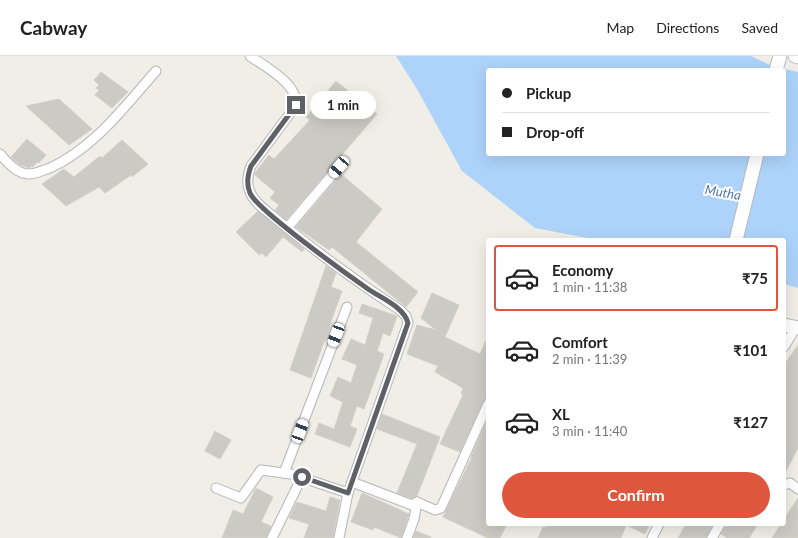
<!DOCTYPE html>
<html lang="en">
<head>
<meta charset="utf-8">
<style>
  :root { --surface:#fff; --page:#f2f2f2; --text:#222; --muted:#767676; --line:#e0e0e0; --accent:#df563e }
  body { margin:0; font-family:Lato,sans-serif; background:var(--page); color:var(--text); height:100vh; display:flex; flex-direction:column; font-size:15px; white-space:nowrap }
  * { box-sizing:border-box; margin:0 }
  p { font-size:13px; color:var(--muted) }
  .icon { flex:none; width:22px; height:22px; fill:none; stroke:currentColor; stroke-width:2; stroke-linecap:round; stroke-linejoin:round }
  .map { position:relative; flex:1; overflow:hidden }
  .side { position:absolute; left:486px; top:182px; width:300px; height:288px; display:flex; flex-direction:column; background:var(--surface); border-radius:4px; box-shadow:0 4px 16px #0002 }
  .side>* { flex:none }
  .top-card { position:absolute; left:486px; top:12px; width:300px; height:88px; border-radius:4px; box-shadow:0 4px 16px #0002; display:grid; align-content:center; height:88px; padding:0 16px; background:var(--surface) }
  .end { position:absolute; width:18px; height:18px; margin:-9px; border:5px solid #5f6166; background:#fff; box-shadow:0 0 0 2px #fff }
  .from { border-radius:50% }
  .bubble { position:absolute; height:28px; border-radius:14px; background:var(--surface); box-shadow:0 4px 16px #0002; font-size:13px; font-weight:700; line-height:28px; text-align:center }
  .car { position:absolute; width:12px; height:24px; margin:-12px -6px; border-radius:5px; box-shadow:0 0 3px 1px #0007; background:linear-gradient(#fff 24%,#345 0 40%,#fff 0 76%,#345 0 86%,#fff 0) }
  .top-card b { display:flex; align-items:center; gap:14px; height:38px; font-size:15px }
  .top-card b+b { border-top:1px solid var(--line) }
  .top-card i { width:10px; height:10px; background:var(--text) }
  ul { padding:7px 0 0; list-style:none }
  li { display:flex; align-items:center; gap:12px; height:66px; margin:0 8px 6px; padding:0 8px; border:2px solid transparent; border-radius:4px }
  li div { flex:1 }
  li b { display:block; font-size:15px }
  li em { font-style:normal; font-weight:700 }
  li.selected { border-color:var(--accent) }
  li>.icon { width:36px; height:36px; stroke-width:1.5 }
  .cta { display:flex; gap:8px; margin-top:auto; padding:8px 16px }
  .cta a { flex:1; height:46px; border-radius:24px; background:var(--accent); color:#fff; font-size:16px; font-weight:700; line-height:46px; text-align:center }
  header { display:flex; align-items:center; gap:24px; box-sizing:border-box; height:56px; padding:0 20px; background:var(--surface); border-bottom:1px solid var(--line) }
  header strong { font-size:19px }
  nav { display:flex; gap:22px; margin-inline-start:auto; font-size:14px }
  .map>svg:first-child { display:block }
</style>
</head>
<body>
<header>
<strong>Cabway</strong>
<nav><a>Map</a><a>Directions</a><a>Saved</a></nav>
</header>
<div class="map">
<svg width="798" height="482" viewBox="0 0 798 482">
  <rect width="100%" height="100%" fill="#f0eee7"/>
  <path fill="#add3fa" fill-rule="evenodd" d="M396,0H751L772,10L798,16V232L784,228V184H598L535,172L462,115L417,33ZM488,14H784V98H488Z"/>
  <g fill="#cbcac4" stroke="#d4d1c6">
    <path d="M101,16L128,36L112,52L95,39L99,34L96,32L99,29L94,24Z"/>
    <path d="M336,25L377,58L286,164L275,154L279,149L270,142L275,136L255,119V117L269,99L274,103L310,64L306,61Z"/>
    <path d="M59,43L92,73L69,89L26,50Z"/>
    <path d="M27,83L46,99L39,107L37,106L33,111L31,110L30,112L20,109L11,101Z"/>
    <path d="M122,84L148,108L132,121L131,119L105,137L99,131L66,150L42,128L64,113L74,121L100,100L102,102Z"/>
    <path d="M341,118L382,153L356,186L418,236L406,251L332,191L329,194L296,171Z"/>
    <path d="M258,155L304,193L302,196L283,181L266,201L262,197L259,199L236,176Z"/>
    <path d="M326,210L336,217L331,231L342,235L311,322L290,314Z"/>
    <path d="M432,237L459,249L445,281L480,298L488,280V342L483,346L460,396L440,388L463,339L461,337L463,332L435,316L438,310L407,298L417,269L436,274L421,262Z"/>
    <path d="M362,248L397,260L390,280L383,277L377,295L384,298L364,353L357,350L350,370L357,373L350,391L315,378L319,367L334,373L343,346L330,340L338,321L351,327L357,309L342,303L351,283L365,289L373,262L359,257Z"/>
    <path d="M798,289V392L784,419V309Z"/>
    <path d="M382,358L440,381L417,440L411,442L397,437L417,388L377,373Z"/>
    <path d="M488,363V468H507L500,482H488L443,461L472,401H471Z"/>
    <path d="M215,375L231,384L220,403L205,395Z"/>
    <path d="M256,432L273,441L261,466L271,470L266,482H222L233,454L243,458Z"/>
    <path d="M362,437L409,458L401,482L374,471L373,474L351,466Z"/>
    <path d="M330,441L340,444L333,482H304L309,468L289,462L297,446L326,455Z"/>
    <path d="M798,442V482H772L781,468H784V463Z"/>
    <path d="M547,468H650L645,478L626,469L621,482H538L543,471L545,472Z"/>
    <path d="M686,468H713L706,482H678Z"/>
    <path d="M726,468H758L749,482H727L721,478Z"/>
    <path d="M416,475L431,481V482H413Z"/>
  </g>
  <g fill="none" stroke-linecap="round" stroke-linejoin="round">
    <defs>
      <g id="street">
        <path d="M250,0C264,10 304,31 294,52L251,110C248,118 246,128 250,136C254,147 267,155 275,162C315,195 357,226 400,254L406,260L408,267L348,437"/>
        <path d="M0,98C7,106 17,118 29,118C36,118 43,114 50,112C94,92 125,50 156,15"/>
        <path d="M287,172L339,111"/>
        <path d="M784,291L796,271"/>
        <path d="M284,417L347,251"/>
        <path d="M352,426L412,449L417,446L435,454L441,452L488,348"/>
        <path d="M784,429L790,427L798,433"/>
        <path d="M216,432L241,442L261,414L291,418L348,437L339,482"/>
        <path d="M272,482L302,421"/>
        <path d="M407,482L414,463L417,446"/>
        <path d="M652,482L659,468"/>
        <path d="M712,482L720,468"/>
      </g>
      <g id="secondary">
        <path d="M795,0L798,1"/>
        <path d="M776,14L780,0"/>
        <path d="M736,184L757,98"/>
        <path d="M784,269L798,272"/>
      </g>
    </defs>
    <use href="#street" stroke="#b4b6bb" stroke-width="11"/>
    <use href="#secondary" stroke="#b6b8bd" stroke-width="15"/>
    <use href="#street" stroke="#fff" stroke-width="9"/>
    <use href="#secondary" stroke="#fff" stroke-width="13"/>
  </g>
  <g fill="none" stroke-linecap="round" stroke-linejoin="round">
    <path stroke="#5f6166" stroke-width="5" d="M296,49L251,110C248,118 246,128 250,137C256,153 348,219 368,233C381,242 404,251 408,267L348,437L302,421"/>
  </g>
  <g text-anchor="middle" stroke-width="4" stroke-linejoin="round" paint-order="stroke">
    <g font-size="13" font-style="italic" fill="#4d78b4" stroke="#fff">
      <text transform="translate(723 136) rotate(10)" y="5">Mutha</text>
    </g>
  </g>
</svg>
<i class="end from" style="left:302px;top:421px"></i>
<i class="end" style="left:296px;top:49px"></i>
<div class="bubble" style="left:310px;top:35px;width:66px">1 min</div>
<i class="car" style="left:339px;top:111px;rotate:220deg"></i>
<i class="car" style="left:336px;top:279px;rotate:201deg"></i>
<i class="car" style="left:300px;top:375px;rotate:21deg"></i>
<div class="top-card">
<b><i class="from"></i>Pickup</b>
<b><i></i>Drop-off</b>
</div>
<section class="side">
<ul>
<li class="selected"><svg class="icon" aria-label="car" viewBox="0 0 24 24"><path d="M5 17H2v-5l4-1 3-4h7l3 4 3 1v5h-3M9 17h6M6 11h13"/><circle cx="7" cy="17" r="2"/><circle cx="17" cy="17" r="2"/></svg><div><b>Economy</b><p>1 min · 11:38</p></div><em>₹75</em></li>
<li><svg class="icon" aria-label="car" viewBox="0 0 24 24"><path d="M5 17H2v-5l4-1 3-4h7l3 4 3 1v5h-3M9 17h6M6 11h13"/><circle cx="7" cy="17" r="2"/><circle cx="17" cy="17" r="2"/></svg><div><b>Comfort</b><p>2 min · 11:39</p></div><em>₹101</em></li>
<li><svg class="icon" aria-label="car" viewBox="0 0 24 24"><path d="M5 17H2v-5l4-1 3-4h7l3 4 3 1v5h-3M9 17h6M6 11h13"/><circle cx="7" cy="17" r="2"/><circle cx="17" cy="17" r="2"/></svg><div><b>XL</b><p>3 min · 11:40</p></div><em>₹127</em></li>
</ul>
<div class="cta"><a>Confirm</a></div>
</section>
</div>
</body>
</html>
